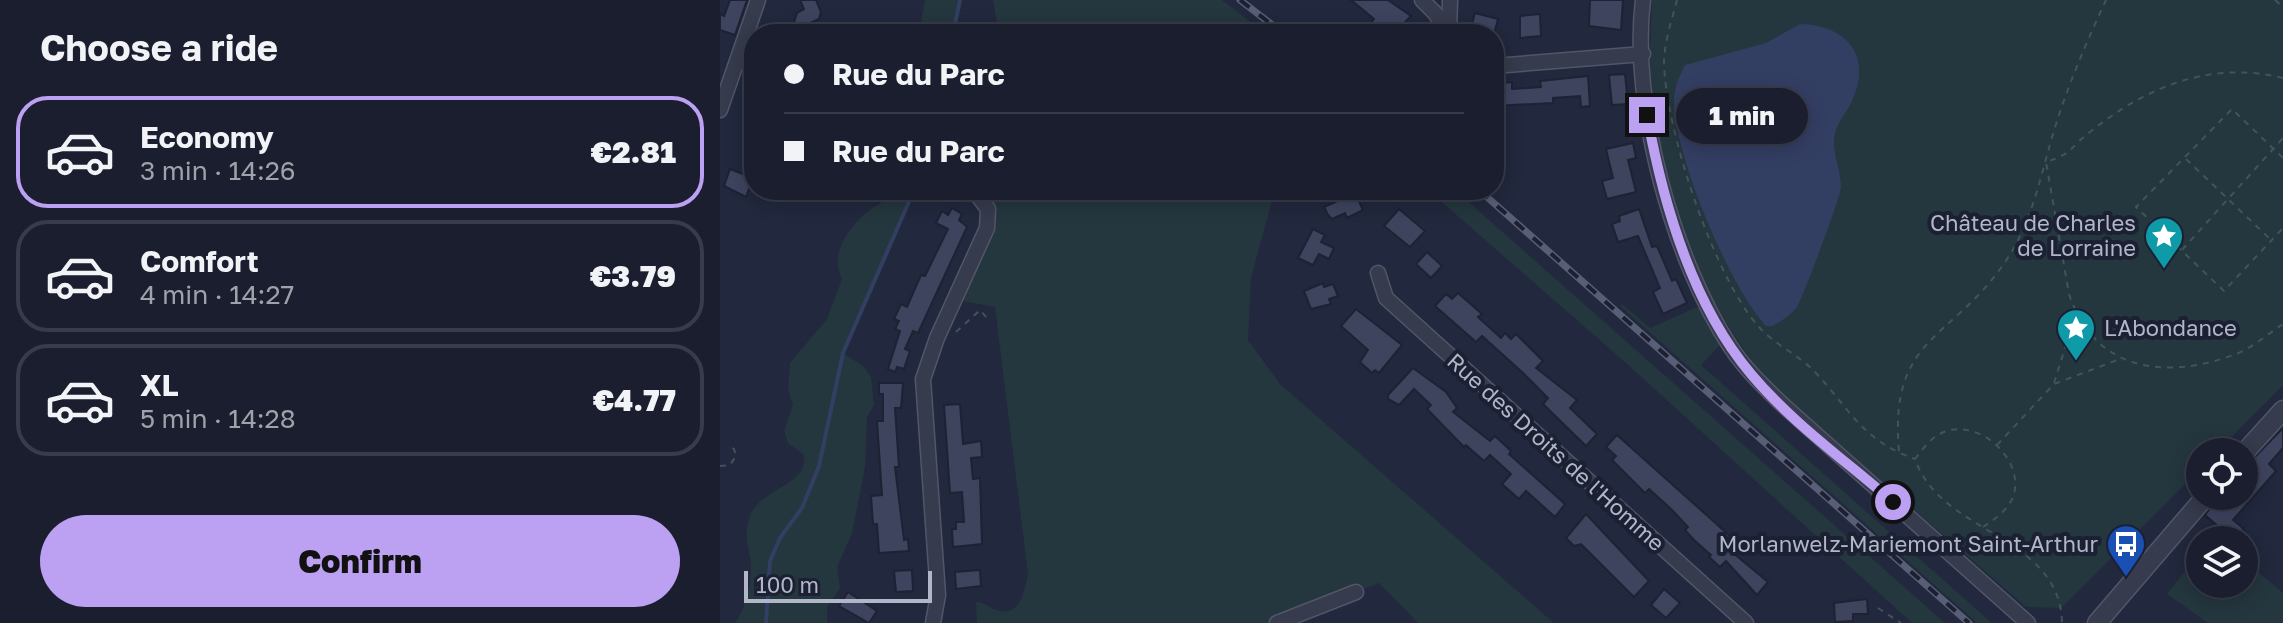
<!DOCTYPE html>
<html lang="en">
<head>
<meta charset="utf-8">
<style>
  :root { --surface:#1a1e2e; --page:#232736; --text:#f1f3f6; --muted:#9fa2aa; --line:#383c4a; --accent:#bca0f2 }
  body { margin:0; font-family:"Golos Text",sans-serif; background:var(--page); color:var(--text); height:100vh; display:flex; flex-direction:column; font-size:30px; white-space:nowrap }
  * { box-sizing:border-box; margin:0 }
  p { font-size:26px; color:var(--muted) }
  .icon { flex:none; width:44px; height:44px; fill:none; stroke:currentColor; stroke-width:2; stroke-linecap:round; stroke-linejoin:round }
  .map { position:relative; flex:1; overflow:hidden }
  .details { display:flex; flex-direction:column; background:var(--surface); width:720px }
  .details>* { flex:none }
  .hud { position:absolute; left:24px; top:24px; width:760px; height:176px; border-radius:32px; box-shadow:0 4px 20px #0003,0 0 0 2px var(--line); display:grid; align-content:center; height:176px; padding:0 40px; background:var(--surface) }
  .fabs { position:absolute; left:1466px; top:438px; display:grid; gap:16px }
  .fabs a { display:grid; place-items:center; width:72px; height:72px; border-radius:50%; background:var(--surface); box-shadow:0 4px 20px #0003,0 0 0 2px var(--line); font-size:40px }
  .scale { position:absolute; left:24px; bottom:20px; width:188px; box-sizing:border-box; padding-left:8px; border:4px solid #b2b6c9; border-top:0; font-size:22px; line-height:28px; white-space:nowrap; color:#b2b6c9; -webkit-text-stroke:6px #1b2032; paint-order:stroke }
  .end { position:absolute; width:36px; height:36px; margin:-18px; border:10px solid #bca0f2; background:#111; box-shadow:0 0 0 4px #111 }
  .from { border-radius:50% }
  .bubble { position:absolute; height:56px; border-radius:28px; background:var(--surface); box-shadow:0 4px 20px #0003,0 0 0 2px var(--line); font-size:26px; font-weight:800; line-height:56px; text-align:center }
  .hud b { display:flex; align-items:center; gap:28px; height:76px; font-size:30px }
  .hud b+b { border-top:2px solid var(--line) }
  .hud i { width:20px; height:20px; background:var(--text) }
  ul { padding:0; list-style:none }
  li { display:flex; align-items:center; gap:24px; height:112px; margin:0 16px 12px; padding:0 24px; border:4px solid var(--line); border-radius:32px }
  li div { flex:1 }
  li b { display:block; font-size:30px }
  li em { font-style:normal; font-weight:800 }
  li.selected { border-color:var(--accent) }
  li>.icon { width:72px; height:72px; stroke-width:1.5 }
  h2 { padding:0 40px; font-size:36px; line-height:96px }
  .button { display:flex; gap:16px; margin-top:auto; padding:16px 40px }
  .button a { flex:1; height:92px; border-radius:48px; background:var(--accent); color:#111; font-size:32px; font-weight:800; line-height:92px; text-align:center }
  main { display:flex; flex:1; min-height:0 }
  .map>svg:first-child { display:block }
</style>
</head>
<body>
<main>
<section class="details">
<h2>Choose a ride</h2>
<ul>
<li class="selected"><svg class="icon" aria-label="car" viewBox="0 0 24 24"><path d="M5 17H2v-5l4-1 3-4h7l3 4 3 1v5h-3M9 17h6M6 11h13"/><circle cx="7" cy="17" r="2"/><circle cx="17" cy="17" r="2"/></svg><div><b>Economy</b><p>3 min · 14:26</p></div><em>€2.81</em></li>
<li><svg class="icon" aria-label="car" viewBox="0 0 24 24"><path d="M5 17H2v-5l4-1 3-4h7l3 4 3 1v5h-3M9 17h6M6 11h13"/><circle cx="7" cy="17" r="2"/><circle cx="17" cy="17" r="2"/></svg><div><b>Comfort</b><p>4 min · 14:27</p></div><em>€3.79</em></li>
<li><svg class="icon" aria-label="car" viewBox="0 0 24 24"><path d="M5 17H2v-5l4-1 3-4h7l3 4 3 1v5h-3M9 17h6M6 11h13"/><circle cx="7" cy="17" r="2"/><circle cx="17" cy="17" r="2"/></svg><div><b>XL</b><p>5 min · 14:28</p></div><em>€4.77</em></li>
</ul>
<div class="button"><a>Confirm</a></div>
</section>
<div class="map">
<svg width="1563" height="623" viewBox="0 0 1563 623">
  <rect width="100%" height="100%" fill="#22283d"/>
  <g fill="#24363e">
    <path d="M205,0H240L233,34H199Z"/>
    <path d="M273,0H502L546,34H279Z"/>
    <path d="M932,0H1563V385L1497,452H1480V469L1341,608L1306,607L1069,401C989,326 949,211 933,104C928,70 931,34 932,0Z"/>
    <path d="M175,190H194L123,353L143,366L151,377L154,405L147,417L145,467L132,533L117,567L120,588L107,607V623H15C26,608 34,577 30,558C27,542 24,532 30,516C41,487 88,487 84,455L68,443L64,430L73,405L68,389L70,363L107,319L122,279C109,254 129,225 151,209C160,202 170,201 175,190Z"/>
    <path d="M273,190H555L531,278L528,340L560,384L834,623H698L659,583L557,623H257L256,602C266,602 270,609 280,611C301,616 305,588 308,574L275,307L237,300Z"/>
    <path d="M708,190H735L1225,623H1192L906,363Z"/>
    <path d="M986,303L1006,339L981,365L1272,623H1257L900,306L902,304L930,328Z"/>
    <path d="M1480,552V584H1524V560L1563,593V623H1488L1447,594Z"/>
  </g>
  <path fill="#333e63" d="M1080,24C1126,25 1153,55 1132,101C1125,116 1116,122 1114,139C1113,155 1121,171 1121,187C1121,196 1083,297 1077,307C1071,315 1061,321 1053,326H1046C1009,286 957,160 954,106C953,90 958,79 965,65L1046,43Z"/>
  <g fill="none" stroke-linecap="round" stroke-linejoin="round">
    <g stroke="#333e63" stroke-width="4">
      <path d="M233,34L240,0"/>
      <path d="M46,623L50,561L60,538L82,508L99,466L123,353L194,190"/>
    </g>
  </g>
  <g fill="#3e445e" stroke="#1d2234" stroke-width="2">
    <path d="M10,0H27L15,35L0,30V14L4,16Z"/>
    <path d="M80,0H96L101,12L99,19L71,32L77,13L84,9Z"/>
    <path d="M631,0H668L691,16L674,34H660L649,25L654,19Z"/>
    <path d="M870,0H903L901,30L869,26Z"/>
    <path d="M755,13L778,19L774,34H749Z"/>
    <path d="M820,14L821,36L800,38V16Z"/>
    <path d="M905,74L908,104L892,105L889,75Z"/>
    <path d="M868,76L870,106L861,107L860,96L833,98V103L774,106V84L792,82V89L821,87L820,81Z"/>
    <path d="M913,143L916,158L908,160L916,192L887,199L882,181L893,178L886,149Z"/>
    <path d="M10,169L33,178L26,197L4,186Z"/>
    <path d="M635,193L643,210L627,218L625,213L612,219L608,215L604,207Z"/>
    <path d="M232,208L242,214L239,220L247,227L198,333L193,331L185,349L190,351L184,369L177,367L175,372L168,369L180,331L175,329L179,321L174,319L181,304L187,307L201,275L205,276L228,229L216,223L222,211L228,215Z"/>
    <path d="M679,209L705,231L690,247L664,226Z"/>
    <path d="M919,209L932,247L937,246L952,281L956,279L967,303L943,314L933,292L940,288L918,236L898,242L892,224L900,221L899,216Z"/>
    <path d="M593,229L605,235L601,242L614,248L609,259L599,254L593,265L578,258Z"/>
    <path d="M707,252L722,266L711,278L696,264Z"/>
    <path d="M603,283L604,287L613,284L618,296L609,299L611,304L591,309L584,291Z"/>
    <path d="M738,293L762,314L758,317L781,338L785,333L791,339L796,334L823,361L816,368L857,400L850,408L877,434L866,446L823,404L828,398L803,373L762,336L756,342L715,306L726,294L732,299Z"/>
    <path d="M636,309L682,345L659,373L655,370L652,373L640,362L648,350L621,326Z"/>
    <path d="M693,368L726,392L737,408L733,412L770,441L775,436L791,451L789,454L845,504L835,517L806,491L799,499L782,484L791,474L770,455L764,461L746,445L744,447L707,409L711,405L694,389L679,405L668,399V395Z"/>
    <path d="M159,383H183L181,408H175L179,467H175L184,540L188,539L189,551L159,553L157,524H153L151,496L162,495L157,421H163V394H159Z"/>
    <path d="M240,404L243,444L261,441L262,457L251,458L253,479L260,478L262,544L233,547L232,529H236V522H244L242,492L230,493L224,405Z"/>
    <path d="M1563,428V448L1549,464L1556,471L1513,520L1524,529L1514,540L1485,515L1499,496H1524V468Z"/>
    <path d="M897,435L1020,545L1013,553L1048,582L1037,595L1006,561L1000,567L989,557L991,555L974,540L965,530L968,527L951,509L929,489L925,493L892,460L896,456L886,447Z"/>
    <path d="M866,514L929,581L914,597L861,544L854,546L846,538Z"/>
    <path d="M192,570L193,591L176,592L174,571Z"/>
    <path d="M260,570L261,586L236,589L235,572Z"/>
    <path d="M944,589L960,603L946,618L931,605Z"/>
    <path d="M128,592L157,611L149,623L119,606Z"/>
    <path d="M1147,599L1148,614H1133V621L1115,622L1114,603Z"/>
  </g>
  <g fill="none" stroke-linecap="round" stroke-linejoin="round">
    <defs>
      <g id="minor">
        <path d="M702,0L716,14L726,34"/>
        <path d="M923,0C910,104 953,259 1010,346C1025,369 1044,387 1063,405L1308,623"/>
        <path d="M729,34L730,0"/>
        <path d="M774,66L923,54"/>
        <path d="M0,110L38,0"/>
        <path d="M658,273L666,298L1026,623"/>
        <path d="M213,623L218,595L203,379L217,338L267,228L268,209L258,196"/>
        <path d="M557,623L636,592"/>
      </g>
      <g id="tertiary">
        <path d="M1524,453L1563,410"/>
        <path d="M1377,623L1486,496"/>
      </g>
    </defs>
    <use href="#minor" stroke="#515668" stroke-width="17"/>
    <use href="#tertiary" stroke="#515668" stroke-width="21"/>
    <g stroke="#42535b" stroke-width="2" stroke-dasharray="6 6" stroke-linecap="butt">
      <path d="M957,0C952,19 945,40 944,60C944,126 994,278 1039,327C1055,345 1079,355 1096,373C1131,411 1142,440 1195,459"/>
      <path d="M1555,0L1563,7"/>
      <path d="M1563,78C1491,60 1426,87 1370,132C1349,148 1354,153 1326,162L1349,294C1375,373 1448,380 1516,354C1532,348 1548,334 1563,324"/>
      <path d="M1563,158L1512,109L1416,207L1504,291L1563,228"/>
      <path d="M1466,159L1551,240"/>
      <path d="M1462,250L1563,138"/>
      <path d="M236,332L260,310L268,319"/>
      <path d="M1334,383L1355,316"/>
      <path d="M1277,445L1334,384L1400,359"/>
      <path d="M1179,451C1169,337 1230,341 1283,265C1315,220 1321,169 1338,118C1351,78 1368,39 1386,0"/>
      <path d="M0,466L10,465L16,456L14,449L8,445"/>
      <path d="M1263,527C1275,519 1288,510 1293,497C1306,461 1261,420 1227,431C1212,435 1204,448 1195,459C1221,535 1340,534 1342,623"/>
      <path d="M1158,608L1181,623"/>
    </g>
    <use href="#minor" stroke="#363b4d" stroke-width="14"/>
    <use href="#tertiary" stroke="#363b4d" stroke-width="18"/>
    <defs>
      <g id="rail">
        <path d="M520,0L564,34"/>
        <path d="M759,190L1249,623"/>
      </g>
    </defs>
    <use href="#rail" stroke="#585e75" stroke-width="7"/>
    <use href="#rail" stroke="#1b2032" stroke-width="4" stroke-dasharray="12" stroke-linecap="butt"/>
  </g>
  <g fill="none" stroke-linecap="round" stroke-linejoin="round">
    <path stroke="#bca0f2" stroke-width="10" d="M927,115C943,204 972,304 1031,374C1071,422 1126,461 1173,502"/>
  </g>
  <defs>
    <symbol id="sight-pin" viewBox="-11 -11 22 30"><path d="M0 17L-7.5 6A9.5 9.5 0 1 1 7.5 6Z" fill="#0f9aa8" stroke="#1b2032"/><path d="M0-6L1.8-2.2L6-1.7L2.9 1.2L3.7 5.4L0 3.3L-3.7 5.4L-2.9 1.2L-6-1.7L-1.8-2.2Z" fill="#fff"/></symbol>
    <symbol id="bus-pin" viewBox="-11 -11 22 30"><path d="M0 17L-7.5 6A9.5 9.5 0 1 1 7.5 6Z" fill="#1a4fb4" stroke="#1b2032"/><path d="M-5-6H5V4H4V6H2V4H-2V6H-4V4H-5ZM-3.5-4V0h7V-4ZM-3.5 1.2v1.5H-2V1.2ZM2 1.2v1.5H3.5V1.2Z" fill="#fff"/></symbol>
  </defs>
  <g fill-rule="evenodd">
    <use href="#sight-pin" x="1422" y="214" width="44" height="60"/>
    <use href="#sight-pin" x="1334" y="306" width="44" height="60"/>
    <use href="#bus-pin" x="1384" y="522" width="44" height="60"/>
  </g>
  <g text-anchor="middle" stroke-width="8" stroke-linejoin="round" paint-order="stroke">
    <g font-size="22" fill="#b2b6c9" stroke="#1b2032" text-anchor="end">
      <text x="1416" y="231">Château de Charles<tspan x="1416" dy="25">de Lorraine</tspan></text>
      <text x="1384" y="336" text-anchor="start">L'Abondance</text>
      <text x="1378" y="552">Morlanwelz-Mariemont Saint-Arthur</text>
    </g>
    <g font-size="22" fill="#b2b6c9" stroke="#1b2032">
      <text transform="translate(836 452) rotate(42)" y="8">Rue des Droits de l'Homme</text>
    </g>
  </g>
</svg>
<div class="fabs">
<a><svg class="icon" aria-label="locate" viewBox="0 0 24 24"><circle cx="12" cy="12" r="6"/><path d="M12 2v4M12 18v4M2 12h4M18 12h4"/></svg></a>
<a><svg class="icon" aria-label="layers" viewBox="0 0 24 24"><path d="M12 4l9 5-9 5-9-5zM3 14l9 5 9-5"/></svg></a>
</div>
<div class="scale">100 m</div>
<i class="end from" style="left:1173px;top:502px"></i>
<i class="end" style="left:927px;top:115px"></i>
<div class="bubble" style="left:956px;top:88px;width:132px">1 min</div>
<div class="hud">
<b><i class="from"></i>Rue du Parc</b>
<b><i></i>Rue du Parc</b>
</div>
</div>
</main>
</body>
</html>
